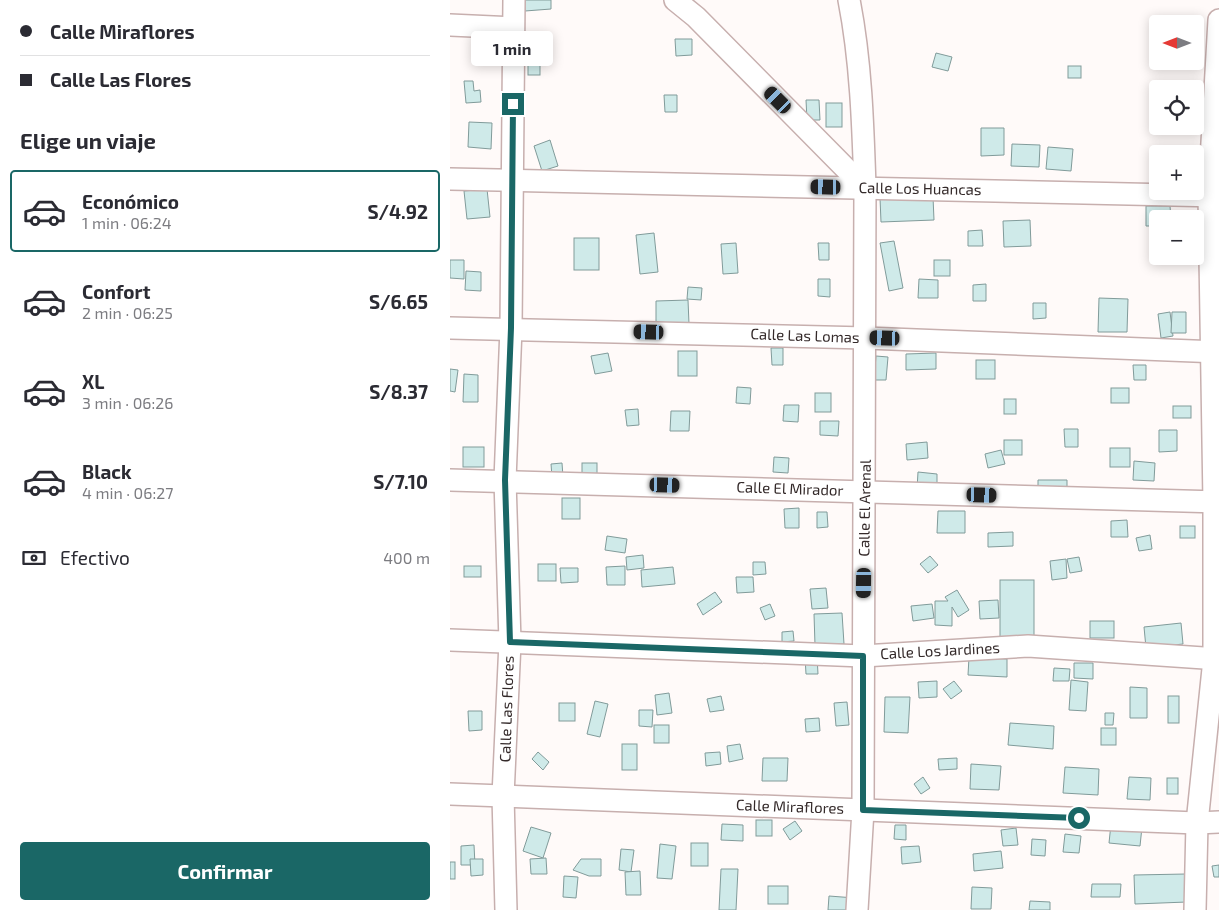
<!DOCTYPE html>
<html lang="es">
<head>
<meta charset="utf-8">
<style>
  :root { --surface:#fff; --page:#f7f7f7; --text:#2b2b33; --muted:#7c7c81; --line:#e1e1e2; --accent:#1a6766 }
  body { margin:0; font-family:"Exo 2",sans-serif; background:var(--page); color:var(--text); height:100vh; display:flex; flex-direction:column; font-size:19px; white-space:nowrap }
  * { box-sizing:border-box; margin:0 }
  p { font-size:16px; color:var(--muted) }
  .icon { flex:none; width:28px; height:28px; fill:none; stroke:currentColor; stroke-width:2; stroke-linecap:round; stroke-linejoin:round }
  .map { position:relative; flex:1; overflow:hidden }
  .side { display:flex; flex-direction:column; background:var(--surface); width:450px }
  .side>* { flex:none }
  .guide { display:grid; align-content:center; height:110px; padding:0 20px; background:var(--surface) }
  .needle { width:32px; rotate:270deg }
  .fabs { position:absolute; left:699px; top:15px; display:grid; gap:10px }
  .fabs a { display:grid; place-items:center; width:55px; height:55px; border-radius:5px; background:var(--surface); box-shadow:0 2px 12px #0003; font-size:25px }
  .end { position:absolute; width:22px; height:22px; margin:-11px; border:6px solid #1a6766; background:#fff; box-shadow:0 0 0 2px #fff }
  .from { border-radius:50% }
  .bubble { position:absolute; height:35px; border-radius:5px; background:var(--surface); box-shadow:0 2px 12px #0003; font-size:16px; font-weight:700; line-height:35px; text-align:center }
  .car { position:absolute; width:15px; height:30px; margin:-15px -8px; border-radius:6px; box-shadow:0 0 4px 1px #0007; background:linear-gradient(#222 24%,#8ab4d8 0 40%,#222 0 76%,#8ab4d8 0 86%,#222 0) }
  .guide b { display:flex; align-items:center; gap:18px; height:48px; font-size:19px }
  .guide b+b { border-top:1px solid var(--line) }
  .guide i { width:12px; height:12px; background:var(--text) }
  ul { padding:0; list-style:none }
  li { display:flex; align-items:center; gap:15px; height:82px; margin:0 10px 8px; padding:0 10px; border:2px solid transparent; border-radius:5px }
  li div { flex:1 }
  li b { display:block; font-size:19px }
  li em { font-style:normal; font-weight:700 }
  li.selected { border-color:var(--accent) }
  li>.icon { width:45px; height:45px; stroke-width:1.5 }
  h2 { padding:0 20px; font-size:22px; line-height:60px }
  .pay { display:flex; align-items:center; gap:12px; height:55px; padding:0 20px; font-size:19px }
  .pay p { margin-inline-start:auto }
  .button { display:flex; gap:10px; margin-top:auto; padding:10px 20px }
  .button a { flex:1; height:58px; border-radius:5px; background:var(--accent); color:#fff; font-size:20px; font-weight:700; line-height:58px; text-align:center }
  main { display:flex; flex:1; min-height:0 }
  .map>svg:first-child { display:block }
</style>
</head>
<body>
<main>
<section class="side">
<div class="guide">
<b><i class="from"></i>Calle Miraflores</b>
<b><i></i>Calle Las Flores</b>
</div>
<h2>Elige un viaje</h2>
<ul>
<li class="selected"><svg class="icon" aria-label="car" viewBox="0 0 24 24"><path d="M5 17H2v-5l4-1 3-4h7l3 4 3 1v5h-3M9 17h6M6 11h13"/><circle cx="7" cy="17" r="2"/><circle cx="17" cy="17" r="2"/></svg><div><b>Económico</b><p>1 min · 06:24</p></div><em>S/4.92</em></li>
<li><svg class="icon" aria-label="car" viewBox="0 0 24 24"><path d="M5 17H2v-5l4-1 3-4h7l3 4 3 1v5h-3M9 17h6M6 11h13"/><circle cx="7" cy="17" r="2"/><circle cx="17" cy="17" r="2"/></svg><div><b>Confort</b><p>2 min · 06:25</p></div><em>S/6.65</em></li>
<li><svg class="icon" aria-label="car" viewBox="0 0 24 24"><path d="M5 17H2v-5l4-1 3-4h7l3 4 3 1v5h-3M9 17h6M6 11h13"/><circle cx="7" cy="17" r="2"/><circle cx="17" cy="17" r="2"/></svg><div><b>XL</b><p>3 min · 06:26</p></div><em>S/8.37</em></li>
<li><svg class="icon" aria-label="car" viewBox="0 0 24 24"><path d="M5 17H2v-5l4-1 3-4h7l3 4 3 1v5h-3M9 17h6M6 11h13"/><circle cx="7" cy="17" r="2"/><circle cx="17" cy="17" r="2"/></svg><div><b>Black</b><p>4 min · 06:27</p></div><em>S/7.10</em></li>
</ul>
<div class="pay"><svg class="icon" aria-label="cash" viewBox="0 0 24 24"><path d="M3 7h18v10H3z"/><circle cx="12" cy="12" r="2"/></svg>Efectivo<p>400 m</p></div>
<div class="button"><a>Confirmar</a></div>
</section>
<div class="map">
<svg width="769" height="910" viewBox="0 0 769 910">
  <rect width="100%" height="100%" fill="#fffaf9"/>
  <g fill="#cfeae9" stroke="#819b9a">
    <path d="M74,0H101V9L75,11Z"/>
    <path d="M225,39H242V55L226,56Z"/>
    <path d="M486,53L502,57L498,71L482,67Z"/>
    <rect x="78" y="55" width="12" height="20"/>
    <rect x="618" y="66" width="13" height="12"/>
    <path d="M14,81H23L24,91L30,90L31,102L16,103Z"/>
    <path d="M214,95H227V112H215Z"/>
    <path d="M356,100H369L370,120H357Z"/>
    <rect x="376" y="103" width="16" height="24"/>
    <path d="M19,122L42,123L41,149L18,147Z"/>
    <path d="M531,128H554V155L531,156Z"/>
    <path d="M100,140L108,166L92,171L84,146Z"/>
    <path d="M562,144L590,145L589,167L561,166Z"/>
    <path d="M598,147L623,149L621,171L596,169Z"/>
    <path d="M37,189L40,217L17,219L14,191Z"/>
    <path d="M483,197L484,220L431,222L430,198Z"/>
    <path d="M696,206H720L721,219H708V234H704V226H696Z"/>
    <path d="M580,220L581,246L554,247L553,221Z"/>
    <path d="M532,230L533,246H518V231Z"/>
    <path d="M204,233L208,272L190,274L186,235Z"/>
    <rect x="124" y="238" width="25" height="32"/>
    <path d="M444,241L453,288L439,291L430,243Z"/>
    <path d="M286,243L288,273L273,274L271,244Z"/>
    <path d="M368,243H379V260H369Z"/>
    <path d="M0,260H14V279L0,278Z"/>
    <rect x="484" y="260" width="16" height="16"/>
    <path d="M16,271L31,272V291L15,290Z"/>
    <path d="M368,279H380V297L368,296Z"/>
    <path d="M469,279L488,280V298H468Z"/>
    <path d="M536,284V301H523V285Z"/>
    <path d="M238,287L252,288L251,300L237,299Z"/>
    <path d="M649,298L678,299L677,332H648Z"/>
    <path d="M238,300L239,324L206,325V301Z"/>
    <path d="M583,303H596V318L583,319Z"/>
    <path d="M720,312L723,336L711,338L708,314Z"/>
    <path d="M722,312H736V333H721Z"/>
    <path d="M321,348H333V365H322Z"/>
    <rect x="228" y="351" width="19" height="25"/>
    <path d="M158,353L162,371L145,374L141,356Z"/>
    <path d="M486,353V369L456,370V354Z"/>
    <path d="M426,356L438,357L436,380H424Z"/>
    <rect x="526" y="360" width="19" height="19"/>
    <path d="M683,365H696V380H684Z"/>
    <path d="M0,369L8,370L5,392L0,391Z"/>
    <path d="M14,374L28,375V402H13Z"/>
    <path d="M287,387L301,388L300,404L286,403Z"/>
    <rect x="661" y="388" width="18" height="15"/>
    <rect x="365" y="393" width="16" height="19"/>
    <rect x="554" y="399" width="12" height="15"/>
    <path d="M334,405H349L348,422L333,421Z"/>
    <rect x="723" y="406" width="18" height="12"/>
    <path d="M188,409L189,425L177,426L175,410Z"/>
    <path d="M221,411H240L239,431H220Z"/>
    <path d="M370,421H389L388,436L370,435Z"/>
    <path d="M614,429H628V447H615Z"/>
    <path d="M709,430H727V451L709,452Z"/>
    <rect x="554" y="440" width="18" height="15"/>
    <path d="M477,442L478,458L457,460L456,444Z"/>
    <rect x="13" y="447" width="21" height="20"/>
    <rect x="660" y="448" width="20" height="19"/>
    <path d="M551,450L555,464L538,468L535,454Z"/>
    <path d="M324,457L339,458L338,473L323,472Z"/>
    <path d="M684,461L705,463L704,481L683,480Z"/>
    <path d="M112,463L113,477H102L101,464Z"/>
    <rect x="132" y="463" width="15" height="16"/>
    <path d="M468,472L487,474V490L467,489Z"/>
    <path d="M588,480H617V493L588,494Z"/>
    <rect x="112" y="498" width="18" height="21"/>
    <path d="M349,508V528H335L334,509Z"/>
    <path d="M488,511H515V533H487Z"/>
    <path d="M367,512H377L378,527L367,528Z"/>
    <path d="M677,520L678,537H661V521Z"/>
    <rect x="730" y="526" width="15" height="12"/>
    <path d="M563,532V546L538,547V533Z"/>
    <path d="M700,535L702,549L689,551L686,538Z"/>
    <path d="M157,536L177,539L175,553L155,550Z"/>
    <path d="M193,555L194,568L177,570L176,557Z"/>
    <path d="M480,556L488,565L478,573L470,564Z"/>
    <path d="M629,557L632,571L620,573L617,559Z"/>
    <path d="M616,559L617,578L602,580L600,561Z"/>
    <path d="M303,562H315L316,574L303,575Z"/>
    <rect x="88" y="564" width="18" height="17"/>
    <rect x="14" y="566" width="17" height="11"/>
    <path d="M175,566V585H157L156,567Z"/>
    <path d="M223,567L225,584L192,587L191,570Z"/>
    <path d="M110,568H128V582L111,583Z"/>
    <path d="M286,577H303L304,592L287,593Z"/>
    <rect x="550" y="580" width="34" height="60"/>
    <path d="M376,588L378,608L362,609L360,589Z"/>
    <path d="M507,590L519,610L508,617L502,607V626L485,625V601H498L495,597Z"/>
    <path d="M265,592L272,602L253,615L247,604Z"/>
    <path d="M548,600L549,618L530,619L529,601Z"/>
    <path d="M320,604L325,616L315,620L310,608Z"/>
    <path d="M482,604L484,618L463,621L461,606Z"/>
    <path d="M392,613L394,644L365,645L364,614Z"/>
    <rect x="640" y="621" width="24" height="17"/>
    <path d="M731,623L733,644L696,648L694,627Z"/>
    <path d="M343,631L344,641L332,642V632Z"/>
    <path d="M367,656L368,674H356L355,657Z"/>
    <path d="M519,657L557,659V677L518,675Z"/>
    <path d="M624,663H643V679L624,678Z"/>
    <path d="M604,668L620,669L619,681H603Z"/>
    <path d="M621,680L638,682L636,711L619,710Z"/>
    <path d="M487,681V697L469,698L468,682Z"/>
    <path d="M504,681L512,691L501,699L493,689Z"/>
    <path d="M680,687L697,688V718H680Z"/>
    <path d="M219,693L222,713L207,715L205,695Z"/>
    <path d="M271,696L274,710L260,712L257,699Z"/>
    <rect x="718" y="696" width="11" height="27"/>
    <path d="M435,697H460L458,733L434,732Z"/>
    <path d="M145,701L158,704L150,737L137,734Z"/>
    <path d="M397,702L399,725L386,726L384,703Z"/>
    <rect x="109" y="703" width="16" height="18"/>
    <path d="M189,710H203L202,727L189,726Z"/>
    <path d="M18,711H32V730L19,731Z"/>
    <path d="M655,713H664L663,725H655Z"/>
    <path d="M369,718L370,731L356,732L355,719Z"/>
    <path d="M560,723L604,726L603,749L558,745Z"/>
    <rect x="204" y="725" width="15" height="18"/>
    <rect x="651" y="728" width="15" height="17"/>
    <rect x="172" y="744" width="15" height="26"/>
    <path d="M290,744L293,759L279,762L277,746Z"/>
    <path d="M88,752L99,762L93,770L82,759Z"/>
    <path d="M270,752L271,764L256,766L255,753Z"/>
    <path d="M313,758H338L337,781H312Z"/>
    <path d="M507,758V769L489,770L488,759Z"/>
    <path d="M521,764L551,766L549,790L520,789Z"/>
    <path d="M615,767L649,769L648,795L613,793Z"/>
    <path d="M473,777L480,788L471,794L464,784Z"/>
    <path d="M679,777L701,778L700,800L677,799Z"/>
    <rect x="717" y="778" width="11" height="16"/>
    <rect x="306" y="820" width="16" height="16"/>
    <path d="M345,821L352,831L340,840L333,829Z"/>
    <path d="M272,824L293,825V841L271,840Z"/>
    <path d="M661,824L692,827L690,846L659,843Z"/>
    <path d="M445,825H456V840L444,839Z"/>
    <path d="M81,827L101,833L93,858L73,851Z"/>
    <path d="M566,828L568,845L553,846L551,830Z"/>
    <path d="M615,834L631,836L629,853L613,852Z"/>
    <path d="M582,839L596,840L595,856L581,855Z"/>
    <rect x="241" y="843" width="17" height="23"/>
    <path d="M210,844L226,846L222,879L207,878Z"/>
    <path d="M24,845L25,865H11V846Z"/>
    <path d="M469,846L471,862L452,864L451,847Z"/>
    <path d="M171,849L184,850L181,872L169,870Z"/>
    <path d="M551,851L553,868L524,871L523,854Z"/>
    <path d="M96,858L97,874H81L80,859Z"/>
    <path d="M20,859H33V875L21,876Z"/>
    <path d="M131,859H151V876H139L123,870Z"/>
    <rect x="0" y="862" width="5" height="17"/>
    <path d="M769,865V877H764L762,866Z"/>
    <path d="M271,869H288L286,910H269Z"/>
    <path d="M190,871L191,895H176L175,872Z"/>
    <path d="M736,874L737,902L685,904L684,875Z"/>
    <path d="M114,876L128,877L126,898L113,897Z"/>
    <path d="M642,884H671L670,897H641Z"/>
    <rect x="318" y="886" width="20" height="18"/>
    <path d="M522,887L542,888L541,909H521Z"/>
    <path d="M379,896L405,898L404,910H378Z"/>
    <path d="M580,901L600,902V910H579Z"/>
  </g>
  <g fill="none" stroke-linecap="round" stroke-linejoin="round">
    <defs>
      <g id="street">
        <path d="M225,0L246,17L415,188"/>
        <path d="M399,0C411,61 413,126 415,188L413,810L407,910"/>
        <path d="M0,25L63,28"/>
        <path d="M0,179L769,196"/>
        <path d="M0,328L416,338L769,352"/>
        <path d="M0,480L769,502"/>
        <path d="M0,640L413,656L578,646L769,659"/>
        <path d="M0,794L747,823L769,822"/>
        <path d="M56,910L53,796L60,642L55,480L61,328L64,0"/>
        <path d="M745,910L747,823L764,659V502L759,195L769,20"/>
      </g>
    </defs>
    <use href="#street" stroke="#c7afae" stroke-width="24"/>
    <use href="#street" stroke="#fff" stroke-width="21"/>
  </g>
  <g fill="none" stroke-linecap="round" stroke-linejoin="round">
    <path stroke="#1a6766" stroke-width="6" d="M63,104L61,328L55,480L60,642L413,656V810L629,818"/>
  </g>
  <g text-anchor="middle" stroke-width="4.5" stroke-linejoin="round" paint-order="stroke">
    <g font-size="15" fill="#342a2a" stroke="#fff">
      <text transform="translate(470 189) rotate(1)" y="5">Calle Los Huancas</text>
      <text transform="translate(355 336) rotate(2)" y="5">Calle Las Lomas</text>
      <text transform="translate(340 489) rotate(2)" y="5">Calle El Mirador</text>
      <text transform="translate(415 508) rotate(-89)" y="5">Calle El Arenal</text>
      <text transform="translate(490 651) rotate(-3)" y="5">Calle Los Jardines</text>
      <text transform="translate(57 709) rotate(-88)" y="5">Calle Las Flores</text>
      <text transform="translate(340 807) rotate(2)" y="5">Calle Miraflores</text>
    </g>
  </g>
</svg>
<div class="fabs">
<a><svg class="needle" viewBox="-14 -14 28 28"><path d="M0-13l5 13h-10z" fill="#e53935"/><path d="M0 13l5-13h-10z" fill="#7c7c81"/></svg></a>
<a><svg class="icon" aria-label="locate" viewBox="0 0 24 24"><circle cx="12" cy="12" r="6"/><path d="M12 2v4M12 18v4M2 12h4M18 12h4"/></svg></a>
<a>+</a>
<a>−</a>
</div>
<i class="end from" style="left:629px;top:818px"></i>
<i class="end" style="left:63px;top:104px"></i>
<div class="bubble" style="left:21px;top:31px;width:82px">1 min</div>
<i class="car" style="left:328px;top:100px;rotate:315deg"></i>
<i class="car" style="left:376px;top:187px;rotate:271deg"></i>
<i class="car" style="left:199px;top:332px;rotate:272deg"></i>
<i class="car" style="left:435px;top:338px;rotate:272deg"></i>
<i class="car" style="left:215px;top:485px;rotate:92deg"></i>
<i class="car" style="left:532px;top:495px;rotate:92deg"></i>
<i class="car" style="left:414px;top:583px;rotate:181deg"></i>
</div>
</main>
</body>
</html>
